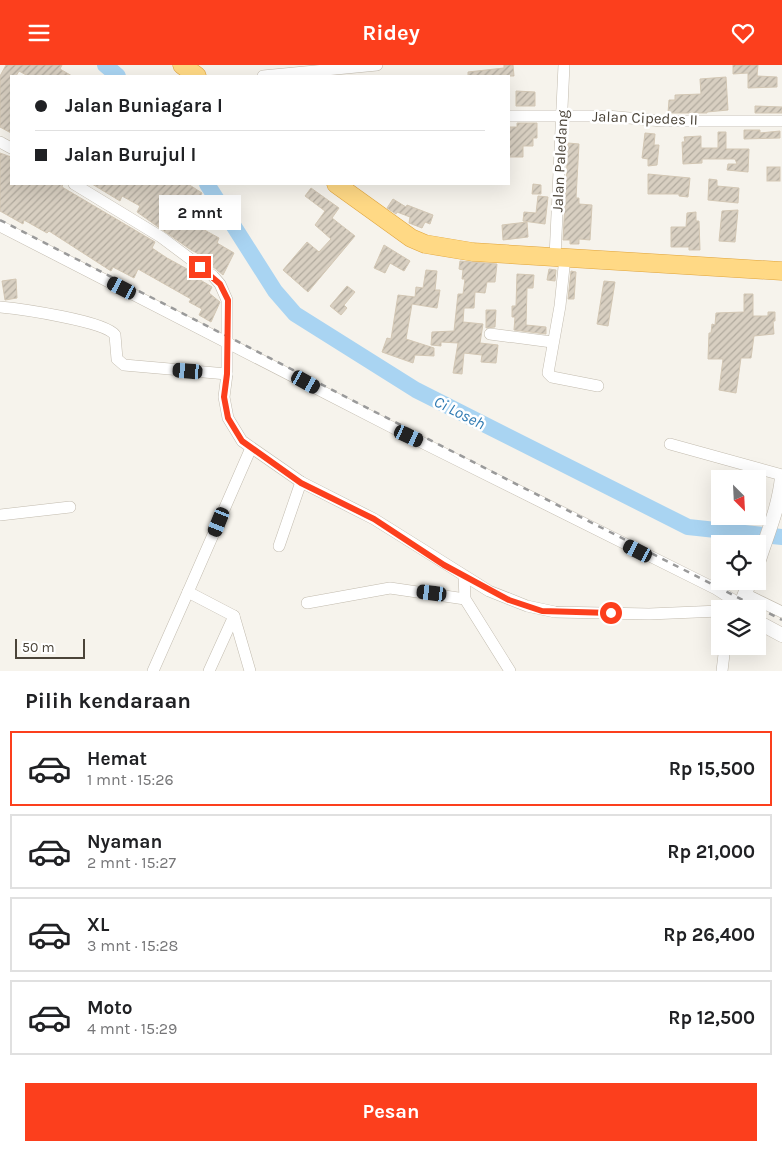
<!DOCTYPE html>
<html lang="id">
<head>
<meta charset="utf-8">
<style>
  :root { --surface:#fff; --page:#f2f2f2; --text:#202124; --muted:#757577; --line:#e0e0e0; --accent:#fc3f1d }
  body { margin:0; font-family:Karla,sans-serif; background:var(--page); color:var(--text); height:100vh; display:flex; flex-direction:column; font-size:19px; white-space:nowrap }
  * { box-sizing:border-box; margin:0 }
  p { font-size:16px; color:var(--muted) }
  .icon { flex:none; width:28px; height:28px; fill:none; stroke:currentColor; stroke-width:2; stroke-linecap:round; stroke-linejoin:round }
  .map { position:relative; height:606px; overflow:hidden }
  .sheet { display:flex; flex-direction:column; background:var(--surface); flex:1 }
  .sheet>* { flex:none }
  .top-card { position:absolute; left:10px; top:10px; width:500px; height:110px; border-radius:0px; box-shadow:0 5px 20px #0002; display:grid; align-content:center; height:110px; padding:0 25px; background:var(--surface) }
  .needle { width:32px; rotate:156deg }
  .fabs { position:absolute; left:711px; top:405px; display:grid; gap:10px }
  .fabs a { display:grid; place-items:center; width:55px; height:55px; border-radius:0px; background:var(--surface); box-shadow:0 5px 20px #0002; font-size:25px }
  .scale { position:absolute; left:15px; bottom:12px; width:70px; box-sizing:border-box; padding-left:5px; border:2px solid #4b4439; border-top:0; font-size:14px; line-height:18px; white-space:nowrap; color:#4b4439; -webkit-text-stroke:4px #fff; paint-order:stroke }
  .end { position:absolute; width:22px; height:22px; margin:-11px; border:6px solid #fc3f1d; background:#fff; box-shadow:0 0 0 2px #fff }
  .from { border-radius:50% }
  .bubble { position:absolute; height:35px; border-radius:0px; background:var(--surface); box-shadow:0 5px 20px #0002; font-size:16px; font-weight:700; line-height:35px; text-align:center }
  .car { position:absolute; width:15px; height:30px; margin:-15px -8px; border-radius:6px; box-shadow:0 0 4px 1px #0007; background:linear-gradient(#222 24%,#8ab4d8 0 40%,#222 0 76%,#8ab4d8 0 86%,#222 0) }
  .top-card b { display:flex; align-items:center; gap:18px; height:48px; font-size:19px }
  .top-card b+b { border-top:1px solid var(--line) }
  .top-card i { width:12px; height:12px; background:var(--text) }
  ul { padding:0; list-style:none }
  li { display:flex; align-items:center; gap:15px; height:75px; margin:0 10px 8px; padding:0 15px; border:2px solid var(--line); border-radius:0px }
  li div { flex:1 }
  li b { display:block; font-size:19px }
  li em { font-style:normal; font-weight:700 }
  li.on { border-color:var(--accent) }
  li>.icon { width:45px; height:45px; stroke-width:1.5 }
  h2 { padding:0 25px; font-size:22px; line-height:60px }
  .action { display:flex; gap:10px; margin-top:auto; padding:10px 25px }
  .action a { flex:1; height:58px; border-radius:0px; background:var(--accent); color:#fff; font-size:20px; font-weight:700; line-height:58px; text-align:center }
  header { display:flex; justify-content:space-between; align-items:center; height:65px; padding:0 25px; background:var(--accent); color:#fff; font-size:22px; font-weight:700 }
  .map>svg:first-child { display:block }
</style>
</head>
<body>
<header><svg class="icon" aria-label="menu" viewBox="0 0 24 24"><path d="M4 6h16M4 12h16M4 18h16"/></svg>Ridey<svg class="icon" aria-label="heart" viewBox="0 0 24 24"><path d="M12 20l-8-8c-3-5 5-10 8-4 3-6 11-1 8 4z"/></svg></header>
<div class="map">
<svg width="782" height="606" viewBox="0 0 782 606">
  <defs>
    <pattern id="building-hatch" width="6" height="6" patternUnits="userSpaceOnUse" patternTransform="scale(1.25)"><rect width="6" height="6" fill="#d8cfc1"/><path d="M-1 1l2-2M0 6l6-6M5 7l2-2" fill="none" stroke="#b1aa9e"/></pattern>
  </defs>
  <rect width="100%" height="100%" fill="#f6f3ec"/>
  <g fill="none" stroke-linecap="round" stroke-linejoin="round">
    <g stroke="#a9d4f2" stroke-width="16">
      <path d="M105,0L118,11"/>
      <path d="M207,119L275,226L295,249L416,325L688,462L782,472"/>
    </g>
  </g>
  <g fill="url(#building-hatch)" stroke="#d3c7b4">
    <path d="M6,0H62L60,4L72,11H28L19,6L16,11H11V68L0,62V11Z"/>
    <path d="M504,0H513L514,11H468V7L504,3Z"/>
    <path d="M733,0H758L757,11L777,12V22L748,23V8L733,9Z"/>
    <path d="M726,12L728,45L707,47V48H668L669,35H675V30L701,29L700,14Z"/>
    <path d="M516,26L535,27V41H516Z"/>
    <path d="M755,41L782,42V48H755Z"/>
    <path d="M517,58H537V73H533V81H523V92H509V62H517Z"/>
    <path d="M744,65H760V68L780,66V73L744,74Z"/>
    <path d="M718,67H726V84H749L748,107L727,105L728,99H737L735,94H702V98L683,99L682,77H685L684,72L701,71V83H718Z"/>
    <path d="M645,68L655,69L654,80H659L657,100L648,101V94L642,93Z"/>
    <path d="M568,78L579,79L576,133H579V139L592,140L590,175L579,174V179H570V175H563Z"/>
    <path d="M0,88L11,92V119H63L62,122L155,177L152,183L167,193L198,210L197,213L212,222L209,228L220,237L211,257L199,250L202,244L189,237L191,234L138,204L134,213L113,202L111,206L49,166L47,168L24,155L23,159L0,146Z"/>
    <rect x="767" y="102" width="13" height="14"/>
    <path d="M648,109L690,113L688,132L679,131V129H648Z"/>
    <path d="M709,114L717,115V121L739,123L738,138L708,135Z"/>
    <path d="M92,119H188L202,128L188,156L219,173L217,178L234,188L223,210L212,201L214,197L191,185L137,147L140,141L122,131L120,136Z"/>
    <path d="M533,119L541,120V129H532Z"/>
    <path d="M311,123L339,143L332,153L355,171L308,227L283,205L307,177L319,187L331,174L315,160L325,146L305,131Z"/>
    <path d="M538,131L548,132L545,159L523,156L524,147L536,148Z"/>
    <path d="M393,134L406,142L407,140L433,150L430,159L425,157L422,163L409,158L410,152L397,147L396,149L387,143Z"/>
    <path d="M738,145L735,177L719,176L722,146Z"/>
    <path d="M696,147V156H699L700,185H689V182H671V162H686L687,148Z"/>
    <path d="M527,157L528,172L503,175L502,160Z"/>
    <path d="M384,180L410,196L404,206L390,198L385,208L374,203Z"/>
    <path d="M460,196L497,199L495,217H487L485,228L475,227L474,243H464L463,257L483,259L480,278L498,280L496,298L481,297L482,290L464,288L462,309L453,308L458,278L441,277V281L431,280L432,267L454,266L458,229H463L465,214H462L463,205L459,204Z"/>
    <path d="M549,204L556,205L555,216L547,215Z"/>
    <path d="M426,205L437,206L435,225H440L437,243L412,239L406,274L434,283V291L415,290L413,298L382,287L387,273L391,274L398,230L415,232L416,222L423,223Z"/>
    <path d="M571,206L576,207L574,234H568Z"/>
    <path d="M517,209L534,210L533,223H527L526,260L546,262V269L514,265L515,252H512V241H516Z"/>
    <path d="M16,214L17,233L5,235L2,216Z"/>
    <path d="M604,216L615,217L608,261L597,259Z"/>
    <path d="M347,221L355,227L344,240L347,243L341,250L330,241Z"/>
    <path d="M744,229H753V251H768V247H775V256H773L774,269L754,271L751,293H741L736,328L719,325L723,294H708L709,268H711L712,259L715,260L716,248L744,247Z"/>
    <path d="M486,245H496L495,262L486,263Z"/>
  </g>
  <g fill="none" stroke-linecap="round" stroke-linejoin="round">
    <defs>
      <g id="minor">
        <path d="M263,11L377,0"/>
        <path d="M509,51H607L662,56H782"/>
        <path d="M0,77L11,83"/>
        <path d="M74,119L161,172L213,211L220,219L227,235V309L224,332L228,353L242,376L301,417L374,454L489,526L527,541L555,547L649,549L720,546"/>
        <path d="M0,161L409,371L716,524L741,540"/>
        <path d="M555,192L564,0"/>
        <path d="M565,192L560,241L548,308L552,312L598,321"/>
        <path d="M0,242C21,244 105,256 115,270L117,294L124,300L227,309"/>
        <path d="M490,269L552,277"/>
        <path d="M670,379L782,410"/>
        <path d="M0,450L70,442"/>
        <path d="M279,481L301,417"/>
        <path d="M464,511L465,534L510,606"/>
        <path d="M745,529L782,547"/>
        <path d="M307,538L390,523L465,534"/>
        <path d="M153,606L188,527"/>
        <path d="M209,606L234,551"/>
        <path d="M250,606L234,551L188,527L251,383"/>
        <path d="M722,606L725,581"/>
      </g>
      <g id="tertiary">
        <path d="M758,498C767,469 779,443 782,412"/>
        <path d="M739,544L750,516"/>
        <path d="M758,557L782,570"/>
      </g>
      <g id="trunk">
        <path d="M182,0L197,11"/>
        <path d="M336,119L411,173L425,179L473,187L782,206"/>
      </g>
    </defs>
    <use href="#minor" stroke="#c2bbae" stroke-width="12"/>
    <use href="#tertiary" stroke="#c2bbae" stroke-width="15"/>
    <use href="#trunk" stroke="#e0a43c" stroke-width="19"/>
    <use href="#minor" stroke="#fff" stroke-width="11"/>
    <use href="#tertiary" stroke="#fff" stroke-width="14"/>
    <use href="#trunk" stroke="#ffd985" stroke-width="18"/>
    <path stroke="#9a9a9a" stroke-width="2.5" stroke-dasharray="6 6" stroke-linecap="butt" d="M0,155L782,555"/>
  </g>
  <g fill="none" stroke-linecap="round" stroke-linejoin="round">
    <path stroke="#fc3f1d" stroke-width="6" d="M200,202L220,219L228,235L227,309L224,332L228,353L242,376L301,418L374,454L444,500L509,535L542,546L611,548"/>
  </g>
  <g text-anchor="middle" stroke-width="5" stroke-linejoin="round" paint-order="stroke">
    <g font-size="15" fill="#4b4439" stroke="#fff">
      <text transform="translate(645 53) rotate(2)" y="5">Jalan Cipedes II</text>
      <text transform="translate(560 96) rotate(-87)" y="5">Jalan Paledang</text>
    </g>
    <g font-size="16" font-style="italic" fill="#2e7ab2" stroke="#fff">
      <text transform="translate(460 347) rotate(27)" y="6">Ci Loseh</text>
    </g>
  </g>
</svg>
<div class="fabs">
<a><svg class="needle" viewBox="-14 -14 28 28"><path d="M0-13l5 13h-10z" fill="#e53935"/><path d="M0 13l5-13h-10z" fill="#757577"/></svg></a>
<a><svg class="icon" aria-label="locate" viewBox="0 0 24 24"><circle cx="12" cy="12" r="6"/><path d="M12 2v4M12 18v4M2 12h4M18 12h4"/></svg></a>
<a><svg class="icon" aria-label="layers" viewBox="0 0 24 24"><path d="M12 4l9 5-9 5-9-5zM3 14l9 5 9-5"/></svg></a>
</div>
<div class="scale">50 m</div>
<i class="end from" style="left:611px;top:548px"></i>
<i class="end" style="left:200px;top:202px"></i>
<div class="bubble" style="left:159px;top:130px;width:82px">2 mnt</div>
<i class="car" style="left:122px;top:223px;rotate:297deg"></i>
<i class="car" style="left:188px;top:306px;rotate:275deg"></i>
<i class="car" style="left:306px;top:317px;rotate:119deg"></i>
<i class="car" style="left:409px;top:371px;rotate:115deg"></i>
<i class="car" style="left:219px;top:457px;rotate:202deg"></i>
<i class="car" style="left:638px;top:486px;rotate:297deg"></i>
<i class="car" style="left:432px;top:528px;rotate:277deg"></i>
<div class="top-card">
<b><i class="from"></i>Jalan Buniagara I</b>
<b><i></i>Jalan Burujul I</b>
</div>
</div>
<section class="sheet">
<h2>Pilih kendaraan</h2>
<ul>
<li class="on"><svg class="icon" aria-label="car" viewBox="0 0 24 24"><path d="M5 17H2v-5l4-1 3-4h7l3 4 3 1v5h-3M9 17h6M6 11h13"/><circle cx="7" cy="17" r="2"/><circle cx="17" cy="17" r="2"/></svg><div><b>Hemat</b><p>1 mnt · 15:26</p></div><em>Rp 15,500</em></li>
<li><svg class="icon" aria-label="car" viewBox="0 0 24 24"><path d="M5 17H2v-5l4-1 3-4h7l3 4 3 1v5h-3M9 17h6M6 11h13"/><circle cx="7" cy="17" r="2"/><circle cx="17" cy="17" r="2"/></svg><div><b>Nyaman</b><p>2 mnt · 15:27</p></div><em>Rp 21,000</em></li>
<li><svg class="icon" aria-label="car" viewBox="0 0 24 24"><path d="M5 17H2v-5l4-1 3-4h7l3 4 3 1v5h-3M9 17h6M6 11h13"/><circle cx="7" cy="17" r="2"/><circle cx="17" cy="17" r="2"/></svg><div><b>XL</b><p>3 mnt · 15:28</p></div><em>Rp 26,400</em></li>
<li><svg class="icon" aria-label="car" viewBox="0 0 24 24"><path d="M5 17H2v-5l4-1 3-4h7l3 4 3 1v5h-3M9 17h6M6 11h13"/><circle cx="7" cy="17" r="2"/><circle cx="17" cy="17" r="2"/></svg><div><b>Moto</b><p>4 mnt · 15:29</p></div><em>Rp 12,500</em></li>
</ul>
<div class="action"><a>Pesan</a></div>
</section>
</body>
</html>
